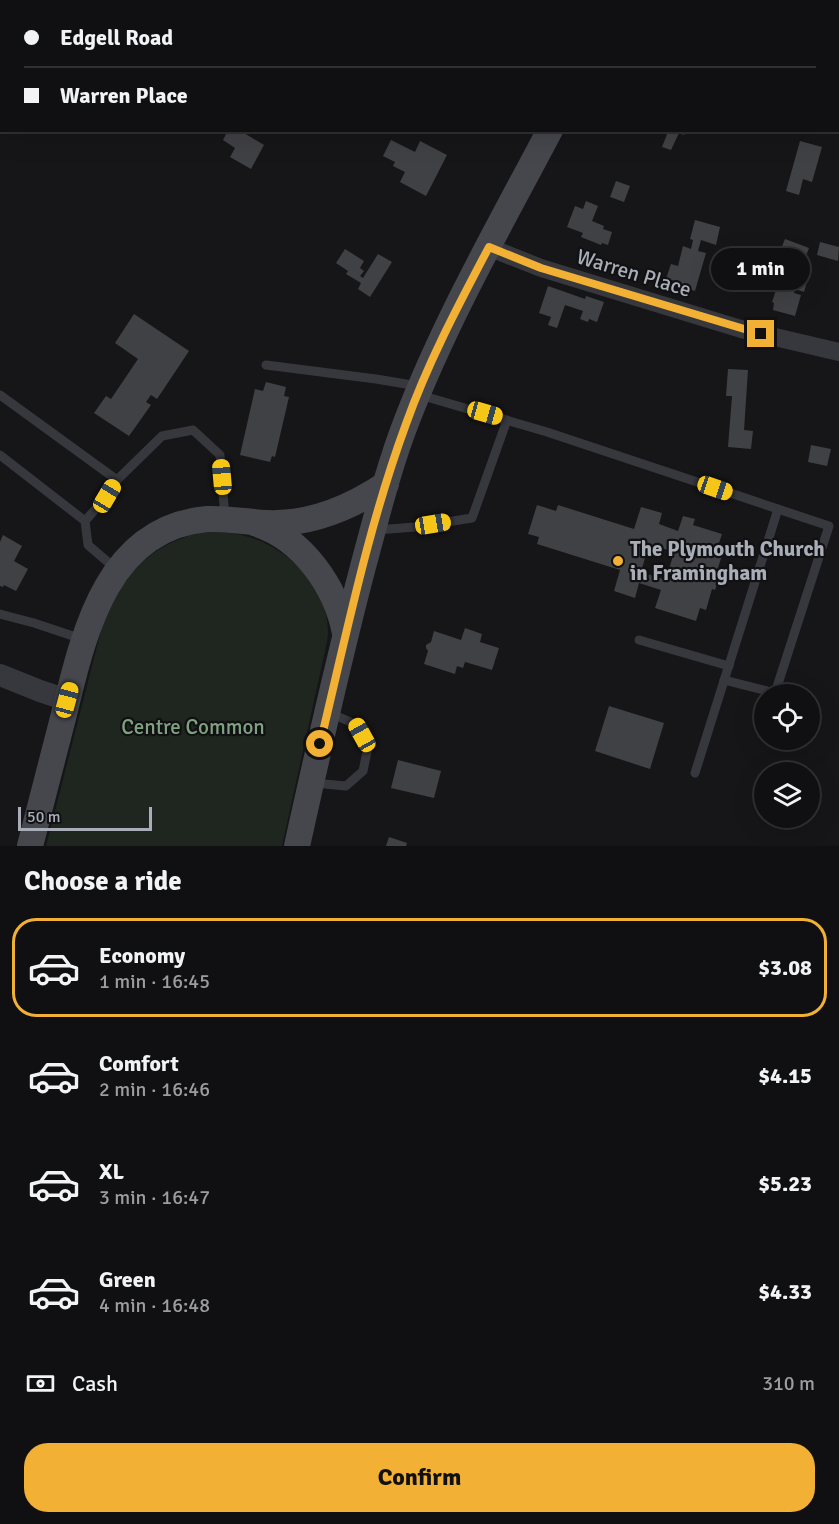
<!DOCTYPE html>
<html lang="en">
<head>
<meta charset="utf-8">
<style>
  :root { --surface:#101012; --page:#19191b; --text:#f1f3f6; --muted:#9c9d9f; --line:#303032; --accent:#f2b134 }
  body { margin:0; font-family:Signika,sans-serif; background:var(--page); color:var(--text); height:100vh; display:flex; flex-direction:column; font-size:22px; white-space:nowrap }
  * { box-sizing:border-box; margin:0 }
  p { font-size:20px; color:var(--muted) }
  .icon { flex:none; width:33px; height:33px; fill:none; stroke:currentColor; stroke-width:2; stroke-linecap:round; stroke-linejoin:round }
  .map { position:relative; height:846px; overflow:hidden }
  .details { display:flex; flex-direction:column; background:var(--surface); flex:1 }
  .details>* { flex:none }
  .hud { position:absolute; left:0px; top:0px; width:840px; height:132px; box-shadow:0 6px 24px #0002,0 0 0 2px var(--line); display:grid; align-content:center; height:132px; padding:0 24px; background:var(--surface) }
  .buttons { position:absolute; left:754px; top:684px; display:grid; gap:12px }
  .buttons a { display:grid; place-items:center; width:66px; height:66px; border-radius:50%; background:var(--surface); box-shadow:0 6px 24px #0002,0 0 0 2px var(--line); font-size:30px }
  .scale { position:absolute; left:18px; bottom:15px; width:134px; box-sizing:border-box; padding-left:6px; border:3px solid #a8adb8; border-top:0; font-size:16px; line-height:21px; white-space:nowrap; color:#a8adb8; -webkit-text-stroke:4px #111113; paint-order:stroke }
  .end { position:absolute; width:27px; height:27px; margin:-14px; border:8px solid #f2b134; background:#111; box-shadow:0 0 0 3px #111 }
  .from { border-radius:50% }
  .bubble { position:absolute; height:42px; border-radius:21px; background:var(--surface); box-shadow:0 6px 24px #0002,0 0 0 2px var(--line); font-size:20px; font-weight:700; line-height:42px; text-align:center }
  .car { position:absolute; width:18px; height:36px; margin:-18px -9px; border-radius:8px; box-shadow:0 0 4px 2px #0007; background:linear-gradient(#f5c518 24%,#345 0 40%,#f5c518 0 76%,#345 0 86%,#f5c518 0) }
  .hud b { display:flex; align-items:center; gap:21px; height:57px; font-size:22px }
  .hud b+b { border-top:2px solid var(--line) }
  .hud i { width:15px; height:15px; background:var(--text) }
  ul { padding:0; list-style:none }
  li { display:flex; align-items:center; gap:18px; height:99px; margin:0 12px 9px; padding:0 12px; border:3px solid transparent; border-radius:24px }
  li div { flex:1 }
  li b { display:block; font-size:22px }
  li em { font-style:normal; font-weight:700 }
  li.on { border-color:var(--accent) }
  li>.icon { width:54px; height:54px; stroke-width:1.5 }
  h2 { padding:0 24px; font-size:27px; line-height:72px }
  .pay { display:flex; align-items:center; gap:15px; height:66px; padding:0 24px; font-size:22px }
  .pay p { margin-inline-start:auto }
  .cta { display:flex; gap:12px; margin-top:auto; padding:12px 24px }
  .cta a { flex:1; height:69px; border-radius:24px; background:var(--accent); color:#111; font-size:24px; font-weight:700; line-height:69px; text-align:center }
  .map>svg:first-child { display:block }
</style>
</head>
<body>
<div class="map">
<svg width="839" height="846" viewBox="0 0 839 846">
  <rect width="100%" height="100%" fill="#161618"/>
  <path fill="#1e261f" d="M200,532C214,532 228,532 242,535C285,545 329,586 328,633C328,639 326,645 325,651L282,846H46L102,627C114,595 133,563 165,546C176,540 188,536 200,532Z"/>
  <g fill="#404145" fill-rule="evenodd">
    <path d="M228,130H239L264,145L251,169L230,157L235,148L223,140Z"/>
    <path d="M664,130H686L684,135L679,133L671,150L662,147L668,132Z"/>
    <path d="M391,140L415,152L420,141L447,155L426,196L400,182L405,172L393,166L395,162L383,156Z"/>
    <path d="M800,141L822,147L812,182L803,179L799,195L786,191Z"/>
    <path d="M616,181L630,186L624,202L610,197Z"/>
    <path d="M586,201L598,206L592,221L604,226L603,229L612,232L608,245L602,243L601,245L581,237L583,233L567,227L575,206L583,209Z"/>
    <path d="M695,220L720,227L716,245L701,240L698,251L706,253L695,291L675,285L676,281L666,279L671,264L678,266L683,246L691,249L693,240L690,239Z"/>
    <path d="M785,239L809,248L803,263L779,254Z"/>
    <path d="M820,242L839,247L838,261L817,255Z"/>
    <path d="M345,249L364,261L360,268L364,271L360,276L363,278L378,254L392,262L370,297L358,289L361,283L346,274L348,271L336,263Z"/>
    <path d="M785,274L807,282L804,292L795,289L794,293L801,295L795,316L773,310L774,303L772,302L777,287L780,288Z"/>
    <path d="M548,286L585,299L586,296L604,302L597,322L589,319L588,322L580,319L583,311L565,305L557,328L548,325L551,317L539,313Z"/>
    <path d="M134,314L189,351L157,399L151,395L146,402L151,405L129,436L94,413L106,396L111,399L138,359L115,343Z"/>
    <path d="M728,369L748,370L744,430L753,431L751,449L728,447L732,396H726Z"/>
    <path d="M266,382L286,387L284,396L289,397L275,457L272,456L270,462L240,455L255,389L263,391Z"/>
    <path d="M811,445L831,449L827,466L808,462Z"/>
    <path d="M537,505L556,511L558,505L634,529L641,507L662,513L659,524L678,531L683,516L695,519L693,525L722,534L719,543L725,546L716,574L720,575L715,590L712,589L706,610L700,608L696,621L655,608L661,590L639,583L635,598L614,591L620,570L537,544L539,537L528,534ZM649,544L674,552L666,580L641,572Z"/>
    <path d="M3,535L22,546L14,561L28,569L16,591L4,585L3,587L0,586V542Z"/>
    <path d="M465,628L482,634L480,642L499,648L492,670L465,662L463,668L457,666L455,674L424,664L428,651L426,648V645L431,642L434,631L461,640Z"/>
    <path d="M609,706L664,723L650,769L595,751Z"/>
    <path d="M398,760L441,771L434,798L391,788Z"/>
    <path d="M389,837L407,843L406,846H386Z"/>
  </g>
  <g fill="none" stroke-linecap="round" stroke-linejoin="round">
    <g stroke="#37383d" stroke-width="9">
      <path d="M266,365L376,379L418,386"/>
      <path d="M0,395L117,480"/>
      <path d="M420,395L547,432L829,526L775,693L724,680"/>
      <path d="M0,455L85,521L88,545L116,569"/>
      <path d="M85,521L107,496L117,480L162,436L193,430L220,455L225,518"/>
      <path d="M376,530L415,527L472,518L507,420"/>
      <path d="M0,614L34,623L82,639"/>
      <path d="M639,640L729,666"/>
      <path d="M695,773L778,509"/>
      <path d="M314,783L346,786L363,771L368,747L355,724L330,713"/>
    </g>
    <path stroke="#37383d" stroke-width="18" d="M488,247L541,268L741,329L839,352"/>
    <path stroke="#37383d" stroke-width="22" d="M0,675L40,691L67,700"/>
    <g stroke="#45474d" stroke-width="26">
      <path d="M614,2L615,0"/>
      <path d="M257,524C303,539 336,587 345,633"/>
      <path d="M30,846C41,803 52,760 63,718C83,637 105,528 207,519C227,518 246,522 266,523C310,525 350,508 386,484"/>
      <path d="M297,846C318,751 339,657 364,563C377,515 389,466 407,420C446,319 500,225 550,130"/>
    </g>
  </g>
  <g fill="none" stroke-linecap="round" stroke-linejoin="round">
    <path stroke="#f2b134" stroke-width="8" d="M320,744C346,636 368,527 406,424C428,362 459,304 489,247L541,268L761,334"/>
  </g>
  <circle fill="#f2b134" stroke="#111113" stroke-width="2" cx="618" cy="561" r="6"/>
  <g text-anchor="middle" stroke-width="4.5" stroke-linejoin="round" paint-order="stroke">
    <g font-size="21" fill="#a8adb8" stroke="#111113">
      <text transform="translate(634 273) rotate(17)" y="7">Warren Place</text>
    </g>
    <g font-size="21" font-weight="bold" fill="#a8adb8" stroke="#111113" text-anchor="start">
      <text x="630" y="556">The Plymouth Church<tspan x="630" dy="24">in Framingham</tspan></text>
    </g>
    <g font-size="21" fill="#7fa381" stroke="#111113">
      <text x="193" y="734">Centre Common</text>
    </g>
  </g>
</svg>
<div class="buttons">
<a><svg class="icon" aria-label="locate" viewBox="0 0 24 24"><circle cx="12" cy="12" r="6"/><path d="M12 2v4M12 18v4M2 12h4M18 12h4"/></svg></a>
<a><svg class="icon" aria-label="layers" viewBox="0 0 24 24"><path d="M12 4l9 5-9 5-9-5zM3 14l9 5 9-5"/></svg></a>
</div>
<div class="scale">50 m</div>
<i class="end from" style="left:320px;top:744px"></i>
<i class="end" style="left:761px;top:334px"></i>
<div class="bubble" style="left:711px;top:248px;width:99px">1 min</div>
<i class="car" style="left:485px;top:413px;rotate:106deg"></i>
<i class="car" style="left:222px;top:477px;rotate:355deg"></i>
<i class="car" style="left:715px;top:488px;rotate:109deg"></i>
<i class="car" style="left:107px;top:496px;rotate:31deg"></i>
<i class="car" style="left:433px;top:524px;rotate:81deg"></i>
<i class="car" style="left:67px;top:700px;rotate:15deg"></i>
<i class="car" style="left:362px;top:735px;rotate:331deg"></i>
<div class="hud">
<b><i class="from"></i>Edgell Road</b>
<b><i></i>Warren Place</b>
</div>
</div>
<section class="details">
<h2>Choose a ride</h2>
<ul>
<li class="on"><svg class="icon" aria-label="car" viewBox="0 0 24 24"><path d="M5 17H2v-5l4-1 3-4h7l3 4 3 1v5h-3M9 17h6M6 11h13"/><circle cx="7" cy="17" r="2"/><circle cx="17" cy="17" r="2"/></svg><div><b>Economy</b><p>1 min · 16:45</p></div><em>$3.08</em></li>
<li><svg class="icon" aria-label="car" viewBox="0 0 24 24"><path d="M5 17H2v-5l4-1 3-4h7l3 4 3 1v5h-3M9 17h6M6 11h13"/><circle cx="7" cy="17" r="2"/><circle cx="17" cy="17" r="2"/></svg><div><b>Comfort</b><p>2 min · 16:46</p></div><em>$4.15</em></li>
<li><svg class="icon" aria-label="car" viewBox="0 0 24 24"><path d="M5 17H2v-5l4-1 3-4h7l3 4 3 1v5h-3M9 17h6M6 11h13"/><circle cx="7" cy="17" r="2"/><circle cx="17" cy="17" r="2"/></svg><div><b>XL</b><p>3 min · 16:47</p></div><em>$5.23</em></li>
<li><svg class="icon" aria-label="car" viewBox="0 0 24 24"><path d="M5 17H2v-5l4-1 3-4h7l3 4 3 1v5h-3M9 17h6M6 11h13"/><circle cx="7" cy="17" r="2"/><circle cx="17" cy="17" r="2"/></svg><div><b>Green</b><p>4 min · 16:48</p></div><em>$4.33</em></li>
</ul>
<div class="pay"><svg class="icon" aria-label="cash" viewBox="0 0 24 24"><path d="M3 7h18v10H3z"/><circle cx="12" cy="12" r="2"/></svg>Cash<p>310 m</p></div>
<div class="cta"><a>Confirm</a></div>
</section>
</body>
</html>
